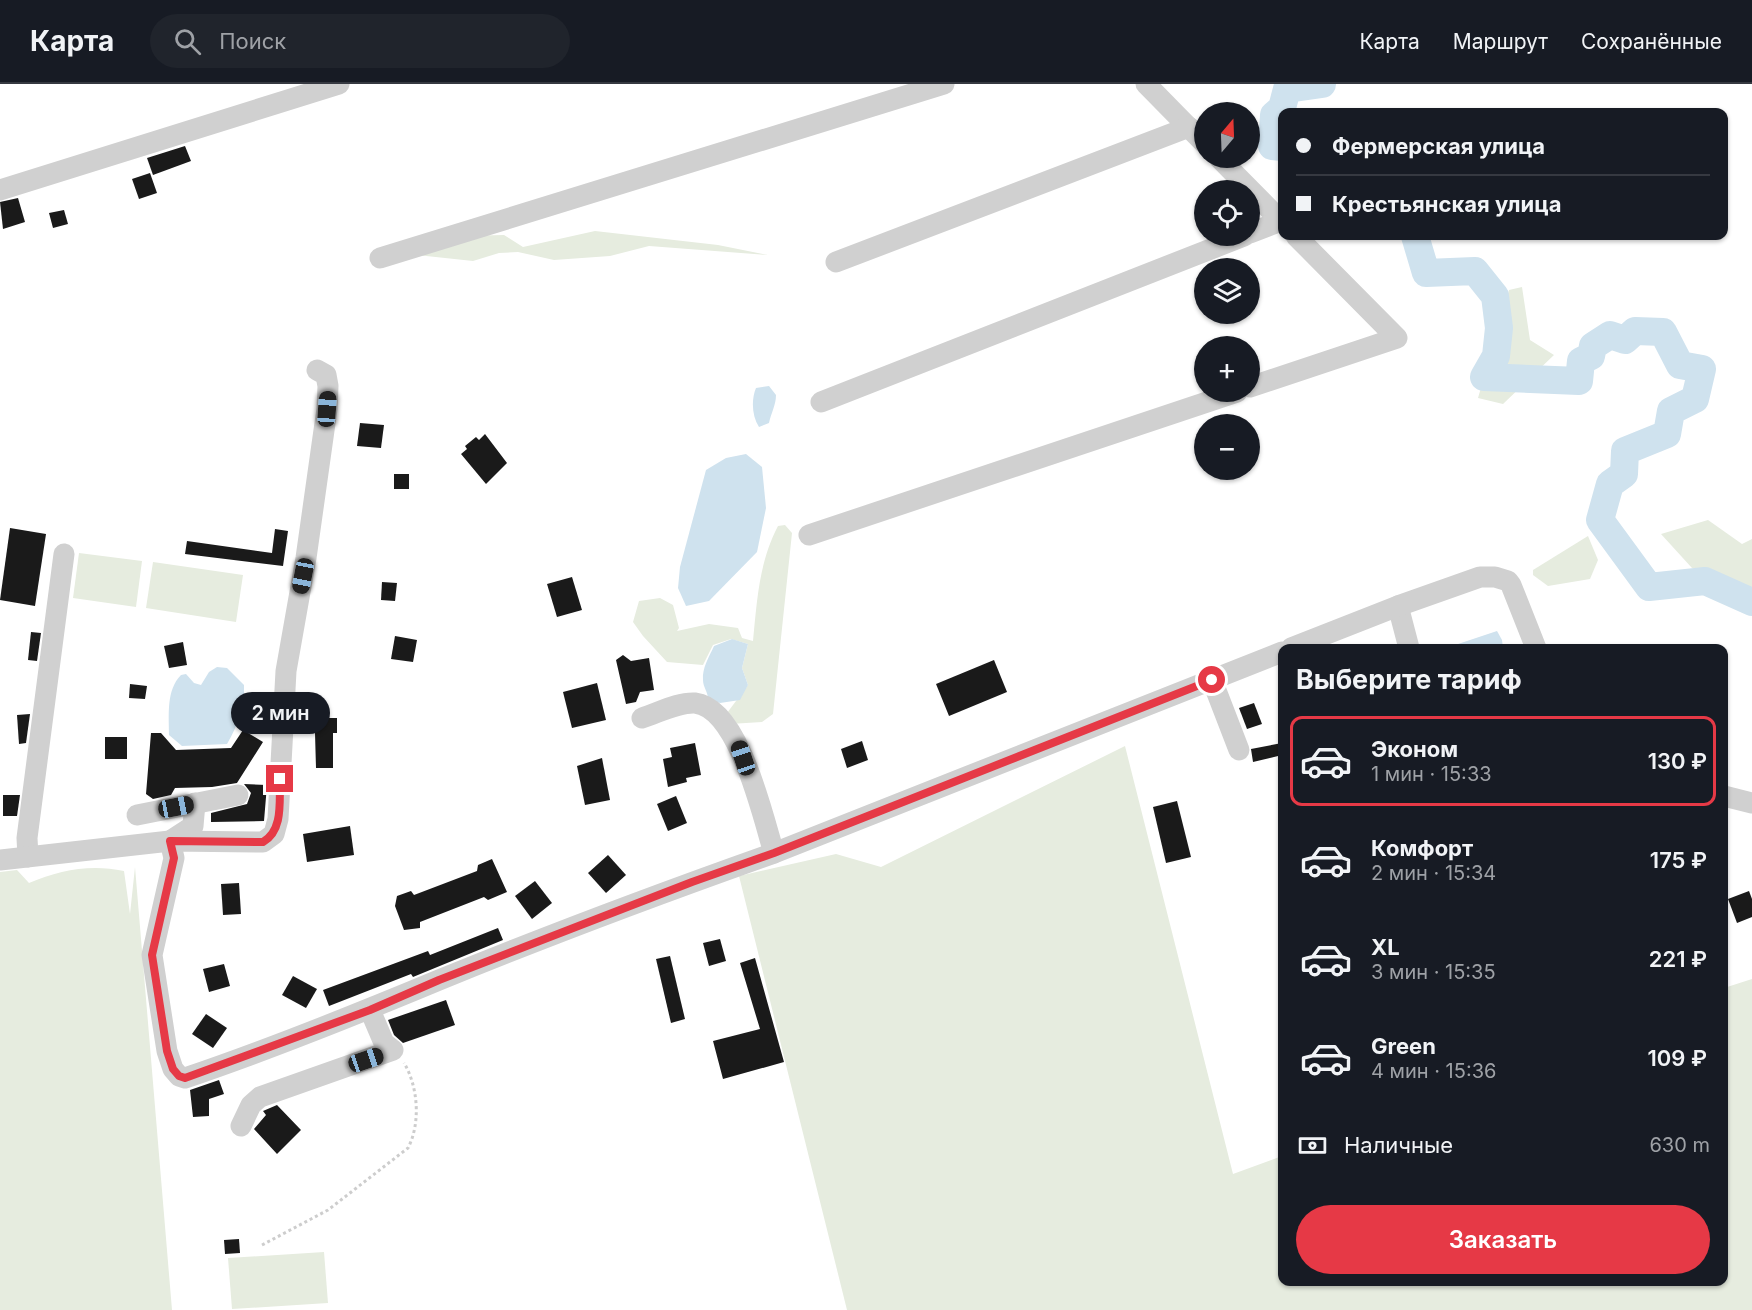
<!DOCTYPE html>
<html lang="ru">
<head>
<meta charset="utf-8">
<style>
  :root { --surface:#171b24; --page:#20242c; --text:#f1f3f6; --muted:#9ea1a6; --line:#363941; --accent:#e63946 }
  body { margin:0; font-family:Inter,sans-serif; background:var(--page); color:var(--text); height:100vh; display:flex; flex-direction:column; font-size:22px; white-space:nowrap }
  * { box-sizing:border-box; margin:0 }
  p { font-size:20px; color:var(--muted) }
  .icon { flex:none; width:33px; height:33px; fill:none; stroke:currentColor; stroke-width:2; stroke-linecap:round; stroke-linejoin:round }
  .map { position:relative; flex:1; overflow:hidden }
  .details { position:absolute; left:1278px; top:560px; width:450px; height:642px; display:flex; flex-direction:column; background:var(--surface); border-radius:12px; box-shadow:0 2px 4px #0004 }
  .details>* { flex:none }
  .hud { position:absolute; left:1278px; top:24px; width:450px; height:132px; border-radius:12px; box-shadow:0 2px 4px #0004; display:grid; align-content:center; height:132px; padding:0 18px; background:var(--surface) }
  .needle { width:39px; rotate:19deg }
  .tools { position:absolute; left:1194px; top:18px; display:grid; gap:12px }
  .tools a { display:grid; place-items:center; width:66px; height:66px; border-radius:50%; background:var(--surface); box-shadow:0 2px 4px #0004; font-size:30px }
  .end { position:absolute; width:27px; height:27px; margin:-14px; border:8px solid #e63946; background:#fff; box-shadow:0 0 0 3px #fff }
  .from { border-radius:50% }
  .bubble { position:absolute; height:42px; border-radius:21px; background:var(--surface); box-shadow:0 2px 4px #0004; font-size:20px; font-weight:600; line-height:42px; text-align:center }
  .car { position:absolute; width:18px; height:36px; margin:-18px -9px; border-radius:8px; box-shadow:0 0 4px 2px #0007; background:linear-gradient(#222 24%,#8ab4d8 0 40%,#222 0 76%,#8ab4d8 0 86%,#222 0) }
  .hud b { display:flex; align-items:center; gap:21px; height:57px; font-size:22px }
  .hud b+b { border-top:2px solid var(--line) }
  .hud i { width:15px; height:15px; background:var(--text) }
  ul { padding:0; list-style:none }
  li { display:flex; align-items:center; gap:18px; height:90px; margin:0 12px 9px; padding:0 6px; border:3px solid transparent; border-radius:12px }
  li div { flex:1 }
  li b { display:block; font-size:22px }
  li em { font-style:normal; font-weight:600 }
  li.on { border-color:var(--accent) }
  li>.icon { width:54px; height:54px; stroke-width:1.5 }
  h2 { padding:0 18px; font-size:27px; line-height:72px }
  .pay { display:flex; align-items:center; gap:15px; height:66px; padding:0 18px; font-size:22px }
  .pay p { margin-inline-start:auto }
  .action { display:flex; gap:12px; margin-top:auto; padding:12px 18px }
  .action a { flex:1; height:69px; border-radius:36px; background:var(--accent); color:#fff; font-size:24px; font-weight:600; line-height:69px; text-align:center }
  header { display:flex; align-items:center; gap:36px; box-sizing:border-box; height:84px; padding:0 30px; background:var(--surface); border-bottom:2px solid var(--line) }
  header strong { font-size:28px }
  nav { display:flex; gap:33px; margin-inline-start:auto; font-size:21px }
  .search { width:420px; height:54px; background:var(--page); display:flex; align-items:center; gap:15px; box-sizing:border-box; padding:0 21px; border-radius:33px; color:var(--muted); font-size:22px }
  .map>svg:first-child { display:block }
</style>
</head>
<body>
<header>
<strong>Карта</strong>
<div class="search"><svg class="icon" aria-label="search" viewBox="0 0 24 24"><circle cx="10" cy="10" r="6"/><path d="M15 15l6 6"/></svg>Поиск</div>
<nav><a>Карта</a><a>Маршрут</a><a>Сохранённые</a></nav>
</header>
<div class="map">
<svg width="1752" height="1226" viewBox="0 0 1752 1226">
  <rect width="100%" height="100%" fill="#fff"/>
  <g fill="#e6ecdf">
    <path d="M595,147L718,161L768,171L649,162L610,172L554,176L518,168L499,169L473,177L417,171V153L504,151L523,163Z"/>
    <path d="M1522,203L1530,256L1554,271L1503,320L1478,314L1509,206Z"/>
    <path d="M1708,436L1742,460L1752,455V505L1692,484L1661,450Z"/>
    <path d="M785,441L792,449L773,630L762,638L730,640L727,629L748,601L742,584L748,560L731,555L713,561L703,581L667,578L643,552L633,538L639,517L660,514L673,521L679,544L677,547L709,540L738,544L742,554L753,557C757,517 759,478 778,442Z"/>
    <path d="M1588,452L1598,476L1590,495L1548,502L1533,491V486Z"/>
    <path d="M79,469L142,477L136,523L73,514Z"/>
    <path d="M153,478L243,491L236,538L146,524Z"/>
    <path d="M1125,662L1233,1090L1282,1072V1197H1724V904L1752,895V1226H847L739,792L836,770L881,783Z"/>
    <path d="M135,783L172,1226H0V788L17,786L29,799C60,786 90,780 124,787L130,830Z"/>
    <path d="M324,1168L328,1219L232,1225L228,1174Z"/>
  </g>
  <g fill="#cfe2ee">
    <path d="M769,302L776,311C776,321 771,329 769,339L759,343C752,332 751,316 756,304Z"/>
    <path d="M746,370L762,383L766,424L757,468L709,517L686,522L678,504L680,483L706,386L726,374Z"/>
    <path d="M1497,547L1502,556L1503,564H1452V562Z"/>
    <path d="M732,555L748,560L742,584L748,601L740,616L720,619L708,615C708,608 703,603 703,596C702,584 709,573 714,562Z"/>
    <path d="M217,583L227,584L244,601C245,623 238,641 227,660L182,662L169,651C169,631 166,606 181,591L186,590L194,599L201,601L209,588Z"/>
  </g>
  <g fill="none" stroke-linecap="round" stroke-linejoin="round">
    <g stroke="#cfe2ee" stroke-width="28">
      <path d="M1282,63L1272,62L1274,31L1282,24L1287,5L1322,0"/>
      <path d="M1415,152L1426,189L1475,187L1495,212L1499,244L1496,272L1484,293L1579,297L1581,277L1591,272L1593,262L1610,251L1625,256L1635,247L1663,248L1680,281L1702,285L1695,315L1671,327L1667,350L1625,367L1624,390L1610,400L1600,436L1649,503L1705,497L1752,518"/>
    </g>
  </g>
  <g fill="#1a1a1a">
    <path d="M185,62L191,77L153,91L147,74Z"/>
    <path d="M150,89L157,109L139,115L132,95Z"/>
    <path d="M18,114L25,138L3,145L0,118Z"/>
    <path d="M64,126L68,140L53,144L49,129Z"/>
    <path d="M360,339L384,341L381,364L357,362Z"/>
    <path d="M485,350L507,379L486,400L461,370L467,365L465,362L476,353L479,356Z"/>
    <rect x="394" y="390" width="15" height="15"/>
    <path d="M10,444L46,450L35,522L0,516Z"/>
    <path d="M275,445L288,447L283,482L185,470L187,457L272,469Z"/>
    <path d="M572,493L582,526L557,533L547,500Z"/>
    <path d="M382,498L397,499L395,517L381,516Z"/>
    <path d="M31,548L41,549L37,577L28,576Z"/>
    <path d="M395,552L417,556L413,578L391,575Z"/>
    <path d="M183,558L187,581L169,584L164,562Z"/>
    <path d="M623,571L631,577L649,574L654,606L640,608L636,618L626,620L616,576Z"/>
    <path d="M994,576L1007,608L949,632L936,600Z"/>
    <path d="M597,599L606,636L572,644L563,608Z"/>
    <path d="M130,600L147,602L145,615L129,614Z"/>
    <path d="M1254,619L1262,640L1247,645L1239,624Z"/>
    <path d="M30,630L26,659L19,660L17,631Z"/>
    <path d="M308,634H337V649H333V684H316L315,649H308Z"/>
    <path d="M243,646L263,658L237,699L212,703L175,704L171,711L153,715L146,710L151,649H161L176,666L231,664Z"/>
    <rect x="105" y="653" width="22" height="22"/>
    <path d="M862,657L868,676L847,684L841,665Z"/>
    <path d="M695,659L701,691L686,694L687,698L668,703L663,675L672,673L670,664Z"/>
    <path d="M1282,659V671L1253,678L1251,665Z"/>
    <path d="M602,674L610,716L585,721L577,682Z"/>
    <path d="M244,700L267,701L264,737L211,738V729L247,720L251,709Z"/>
    <path d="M3,711H20L17,732H3Z"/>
    <path d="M676,712L687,739L668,747L657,720Z"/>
    <path d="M1177,717L1191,773L1166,779L1153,723Z"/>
    <path d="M350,742L354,771L307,778L303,750Z"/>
    <path d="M608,771L626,791L606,809L588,789Z"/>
    <path d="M492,775L507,808L488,816L484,813L420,838V844L404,846L395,822L397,812L411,807L414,811L477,787L478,781Z"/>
    <path d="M535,797L552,819L532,835L515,812Z"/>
    <path d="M239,799L241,830L223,831L221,800Z"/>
    <path d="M1749,807L1752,815V833L1737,839L1728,815Z"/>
    <path d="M498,844L503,856L413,893L411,890L329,922L323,906L428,867L430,871Z"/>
    <path d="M720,855L726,877L709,882L703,859Z"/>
    <path d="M670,872L685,935L671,939L656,875Z"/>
    <path d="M755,874L784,978L723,995L713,957L760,945L740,879Z"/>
    <path d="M224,880L230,902L209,908L203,885Z"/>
    <path d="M293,892L317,905L306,924L282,911Z"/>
    <path d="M446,916L455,941L403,959L394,951L388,936Z"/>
    <path d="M206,930L227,944L213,964L192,950Z"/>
    <path d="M219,996L224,1010L209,1015V1032L193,1033L190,1006Z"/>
    <path d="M277,1021L301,1046L277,1070L254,1045L266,1031L263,1027Z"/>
    <path d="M239,1155L240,1169L225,1170L224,1156Z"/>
  </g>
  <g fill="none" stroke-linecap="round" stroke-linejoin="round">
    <path stroke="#cdcdcd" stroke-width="3" stroke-dasharray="3 3" stroke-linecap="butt" d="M262,1161L328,1126L408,1064C421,1039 418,1002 404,979"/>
    <g stroke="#d0d0d0" stroke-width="21">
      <path d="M1146,0L1204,59"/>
      <path d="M1219,74L1282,138"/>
      <path d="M0,106L339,0"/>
      <path d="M1250,149L1281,137"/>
      <path d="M380,174L944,0"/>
      <path d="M836,178L1189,43"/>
      <path d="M1250,303L1397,254L1296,152"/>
      <path d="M821,318L1244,152"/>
      <path d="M809,451L1237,308"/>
      <path d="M1398,522L1409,564"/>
      <path d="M1291,564L1398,522L1480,493H1495L1508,497L1511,501L1536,564"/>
      <path d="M1212,596L1239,666"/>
      <path d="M642,634C658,629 678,618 695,619C739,624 763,733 774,769"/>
      <path d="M1724,712L1752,719"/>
      <path d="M195,719L193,742L170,757L174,774L152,871L167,967L173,985L179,992L185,994C271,965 355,931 439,896C549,851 661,809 774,769L1282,568"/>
      <path d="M137,731L238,711"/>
      <path d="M28,773L27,754L64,470"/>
      <path d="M0,776L170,757L263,758L274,750L278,735L286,587L306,474L327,325L328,302L326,291L317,286"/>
      <path d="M241,1042L251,1021L260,1013L393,966L384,959L370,926"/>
    </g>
  </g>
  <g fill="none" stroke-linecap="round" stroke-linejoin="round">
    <path stroke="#e63946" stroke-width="8" d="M280,695C279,716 284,746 263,758L170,757L174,774L152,871L167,967L173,985L179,992L185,994L370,926L439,896L692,798L774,769L1212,596"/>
  </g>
</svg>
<div class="tools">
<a><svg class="needle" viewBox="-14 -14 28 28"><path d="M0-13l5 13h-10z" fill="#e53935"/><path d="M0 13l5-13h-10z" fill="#9ea1a6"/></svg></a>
<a><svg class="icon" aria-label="locate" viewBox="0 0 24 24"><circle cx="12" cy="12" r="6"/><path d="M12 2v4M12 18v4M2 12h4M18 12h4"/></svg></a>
<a><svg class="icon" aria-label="layers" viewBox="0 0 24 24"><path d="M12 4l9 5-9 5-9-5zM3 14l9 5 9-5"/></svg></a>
<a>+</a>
<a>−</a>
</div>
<i class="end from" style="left:1212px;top:596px"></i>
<i class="end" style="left:280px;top:695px"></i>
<div class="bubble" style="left:231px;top:608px;width:99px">2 мин</div>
<i class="car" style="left:327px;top:325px;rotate:4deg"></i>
<i class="car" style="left:303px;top:492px;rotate:191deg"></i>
<i class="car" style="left:743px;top:674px;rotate:341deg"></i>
<i class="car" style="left:176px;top:723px;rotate:79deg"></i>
<i class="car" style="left:366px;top:976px;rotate:71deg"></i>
<div class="hud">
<b><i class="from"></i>Фермерская улица</b>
<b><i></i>Крестьянская улица</b>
</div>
<section class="details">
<h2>Выберите тариф</h2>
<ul>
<li class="on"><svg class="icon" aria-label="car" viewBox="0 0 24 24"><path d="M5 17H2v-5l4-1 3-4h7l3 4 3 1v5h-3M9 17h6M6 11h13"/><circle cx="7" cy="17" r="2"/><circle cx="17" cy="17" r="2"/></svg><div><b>Эконом</b><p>1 мин · 15:33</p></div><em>130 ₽</em></li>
<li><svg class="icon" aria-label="car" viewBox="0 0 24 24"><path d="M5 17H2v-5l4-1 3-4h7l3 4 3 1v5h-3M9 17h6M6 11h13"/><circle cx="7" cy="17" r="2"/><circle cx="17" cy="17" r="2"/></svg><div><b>Комфорт</b><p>2 мин · 15:34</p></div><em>175 ₽</em></li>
<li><svg class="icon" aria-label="car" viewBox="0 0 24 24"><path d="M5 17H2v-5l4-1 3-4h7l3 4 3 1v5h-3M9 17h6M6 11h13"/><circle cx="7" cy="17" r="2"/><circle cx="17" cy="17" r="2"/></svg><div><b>XL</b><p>3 мин · 15:35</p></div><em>221 ₽</em></li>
<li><svg class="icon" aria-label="car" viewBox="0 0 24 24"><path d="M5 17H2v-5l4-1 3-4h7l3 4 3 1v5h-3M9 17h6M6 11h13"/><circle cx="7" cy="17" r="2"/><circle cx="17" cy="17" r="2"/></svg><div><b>Green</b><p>4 мин · 15:36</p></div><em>109 ₽</em></li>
</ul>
<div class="pay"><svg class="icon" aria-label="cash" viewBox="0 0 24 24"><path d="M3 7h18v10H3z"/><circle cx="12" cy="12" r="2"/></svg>Наличные<p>630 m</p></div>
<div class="action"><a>Заказать</a></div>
</section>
</div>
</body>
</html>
